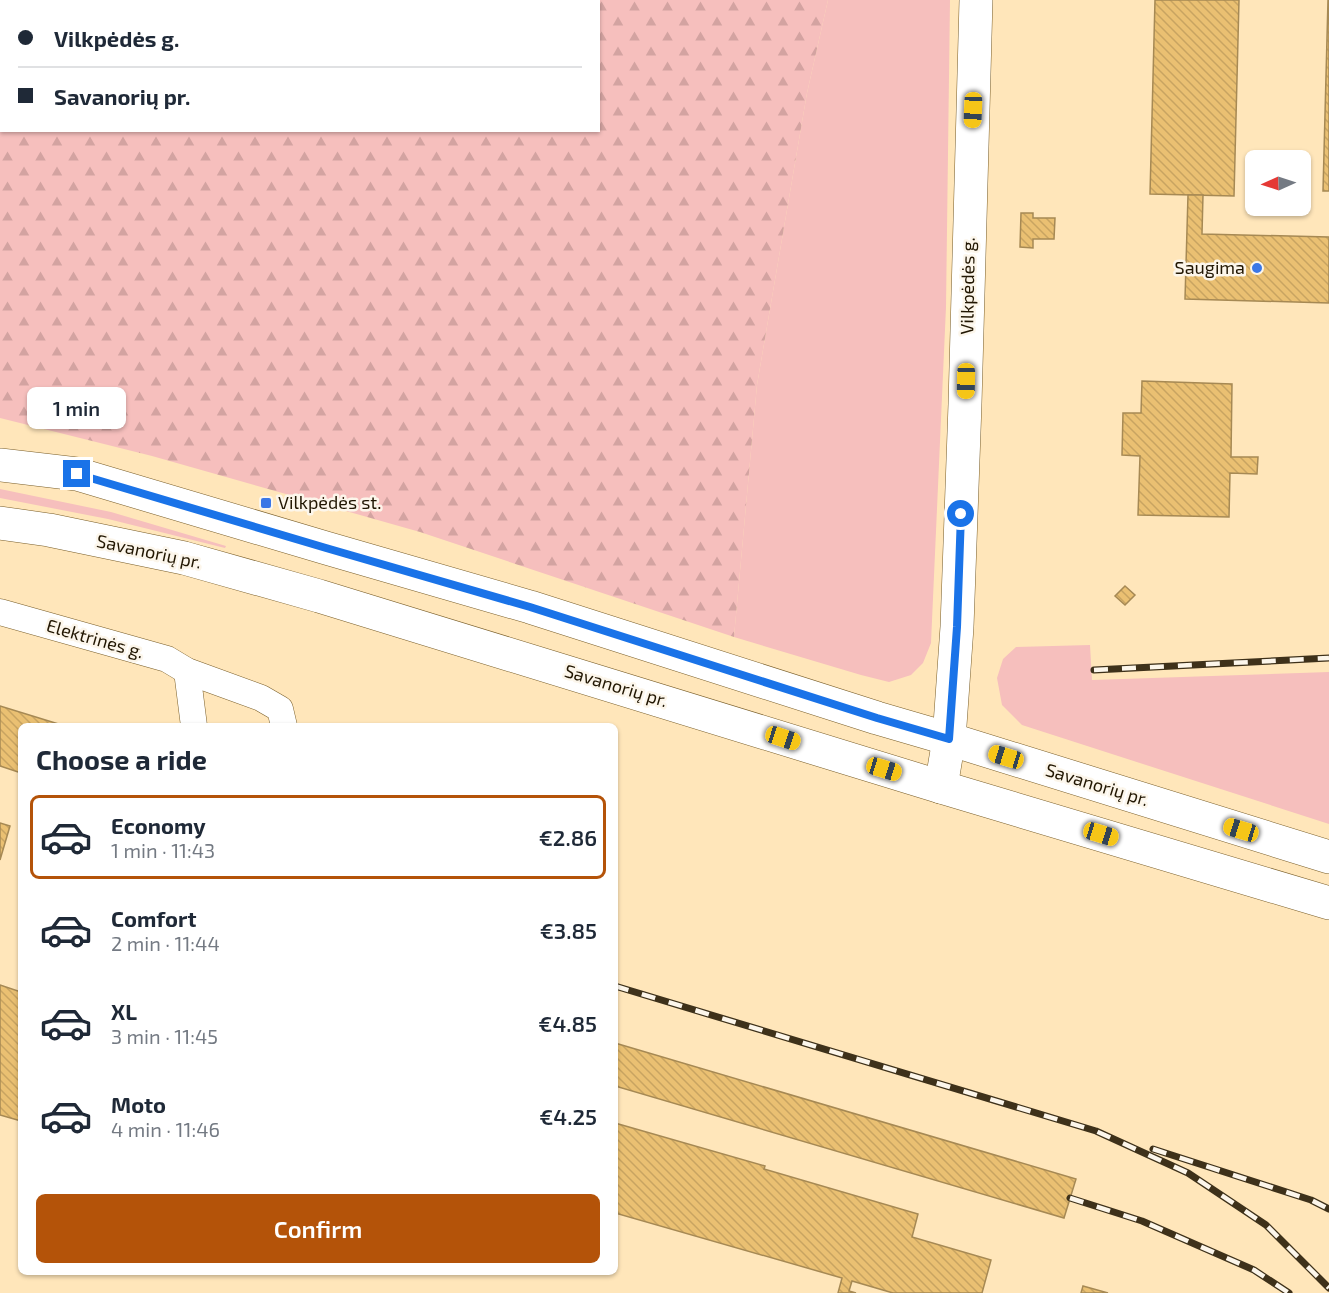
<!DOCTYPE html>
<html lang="en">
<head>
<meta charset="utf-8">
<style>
  :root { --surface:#fff; --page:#f6f6f7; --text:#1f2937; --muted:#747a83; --line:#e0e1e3; --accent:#b45309 }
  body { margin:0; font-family:"Exo 2",sans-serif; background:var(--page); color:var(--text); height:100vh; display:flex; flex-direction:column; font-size:22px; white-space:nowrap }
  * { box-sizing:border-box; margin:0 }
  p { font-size:20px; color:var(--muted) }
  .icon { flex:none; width:33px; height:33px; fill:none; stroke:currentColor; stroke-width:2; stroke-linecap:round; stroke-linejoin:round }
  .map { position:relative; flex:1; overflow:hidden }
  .sheet { position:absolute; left:18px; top:723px; width:600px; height:552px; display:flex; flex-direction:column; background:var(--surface); border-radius:9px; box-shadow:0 2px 4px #0004 }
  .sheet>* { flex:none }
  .hud { position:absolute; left:0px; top:0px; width:600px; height:132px; box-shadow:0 2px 4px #0004; display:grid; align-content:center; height:132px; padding:0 18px; background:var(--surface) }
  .needle { width:39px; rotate:267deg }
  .buttons { position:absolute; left:1245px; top:150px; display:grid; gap:12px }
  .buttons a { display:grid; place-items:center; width:66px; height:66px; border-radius:9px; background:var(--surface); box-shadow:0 2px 4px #0004; font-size:30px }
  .end { position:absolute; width:27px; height:27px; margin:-14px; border:8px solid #1a73e8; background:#fff; box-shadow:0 0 0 3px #fff }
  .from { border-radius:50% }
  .bubble { position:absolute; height:42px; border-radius:9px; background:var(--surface); box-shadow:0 2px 4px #0004; font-size:20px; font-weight:600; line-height:42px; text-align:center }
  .car { position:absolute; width:18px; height:36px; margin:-18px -9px; border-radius:8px; box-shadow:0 0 4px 2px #0007; background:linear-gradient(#f5c518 24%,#345 0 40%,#f5c518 0 76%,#345 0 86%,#f5c518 0) }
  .hud b { display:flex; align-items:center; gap:21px; height:57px; font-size:22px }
  .hud b+b { border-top:2px solid var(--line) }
  .hud i { width:15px; height:15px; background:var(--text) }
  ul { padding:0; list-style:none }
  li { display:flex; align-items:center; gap:18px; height:84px; margin:0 12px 9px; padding:0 6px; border:3px solid transparent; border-radius:9px }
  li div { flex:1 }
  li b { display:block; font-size:22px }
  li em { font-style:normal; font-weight:600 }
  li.active { border-color:var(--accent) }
  li>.icon { width:54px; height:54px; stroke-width:1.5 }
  h2 { padding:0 18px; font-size:27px; line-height:72px }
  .cta { display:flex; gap:12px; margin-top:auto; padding:12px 18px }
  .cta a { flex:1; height:69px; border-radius:9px; background:var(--accent); color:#fff; font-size:24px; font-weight:600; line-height:69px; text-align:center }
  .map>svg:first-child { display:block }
</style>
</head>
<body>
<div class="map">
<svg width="1329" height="1293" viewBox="0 0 1329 1293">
  <defs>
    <pattern id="forest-firs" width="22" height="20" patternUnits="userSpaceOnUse" patternTransform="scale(1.5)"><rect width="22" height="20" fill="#f6bfbd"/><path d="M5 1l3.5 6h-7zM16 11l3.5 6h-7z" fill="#d3a3a1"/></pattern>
    <pattern id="building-back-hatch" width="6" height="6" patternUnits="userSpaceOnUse" patternTransform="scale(1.5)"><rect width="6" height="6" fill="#eac072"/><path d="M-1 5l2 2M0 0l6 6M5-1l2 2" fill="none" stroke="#c8a461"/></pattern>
  </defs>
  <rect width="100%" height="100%" fill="#ffe6ba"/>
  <g fill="#f6bfbd">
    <path d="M828,0H950L946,307L931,643L923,663L911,675L889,682L861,675L734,637L757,385L807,93Z"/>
    <path d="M0,489L111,512L226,546L225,548L108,519L0,498Z"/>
    <path d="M1090,645L1092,680L1329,672V824L1022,725L1002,705L997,678L1003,659L1016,647Z"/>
  </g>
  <path fill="url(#forest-firs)" fill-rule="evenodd" d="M0,0H828L807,93L757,385L734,637L420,532L152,456L0,418ZM2,2H598V130H2Z"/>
  <g fill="url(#building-back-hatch)" stroke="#a68954" stroke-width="1.5">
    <path d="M1155,0H1239L1234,196L1150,194Z"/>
    <path d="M1328,0H1329V191H1323Z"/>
    <path d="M1188,195H1203L1202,234L1329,237V303L1185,299Z"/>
    <path d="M1021,213H1033V218H1055L1054,239H1033V248L1020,247Z"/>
    <path d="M1142,381L1232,384L1231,457H1258L1257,474L1230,473L1229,517L1138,515L1140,456L1122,455L1123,413H1141Z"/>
    <path d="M1125,586L1135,595L1125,605L1115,596Z"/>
    <path d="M0,706L65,726H21V773L0,766Z"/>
    <path d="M0,823L10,826L0,860Z"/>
    <path d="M0,985L21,992V1121L0,1115Z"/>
    <path d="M615,1043L1076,1179L1064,1218L615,1086Z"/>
    <path d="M615,1123L765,1166L764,1169L918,1214L912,1237L991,1260L982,1293H893L852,1281L849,1291L856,1293H838L842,1278L615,1213Z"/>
    <path d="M1083,1286L1108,1293H1081Z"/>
  </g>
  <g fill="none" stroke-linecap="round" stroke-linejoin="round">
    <defs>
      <g id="minor">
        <path d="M0,612L167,659L187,671L261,698L280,709L284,726"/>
        <path d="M187,671L194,726"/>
      </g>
      <path id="secondary" d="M941,787L949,739L957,627L965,404L976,0"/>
      <g id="trunk">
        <path d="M0,465L77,474L326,548L530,607L877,718L949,739L1329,857"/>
        <path d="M0,523L49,530L184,558L319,596L941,787L1329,903"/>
      </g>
    </defs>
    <use href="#minor" stroke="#795e29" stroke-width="27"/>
    <use href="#secondary" stroke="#795e29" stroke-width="34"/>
    <use href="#trunk" stroke="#795e29" stroke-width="34"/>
    <use href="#minor" stroke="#fff" stroke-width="26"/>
    <use href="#secondary" stroke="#fff" stroke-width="33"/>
    <use href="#trunk" stroke="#fff" stroke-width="33"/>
    <defs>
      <g id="rail">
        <path d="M1094,670L1329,658"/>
        <path d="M615,986L1096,1131L1188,1173L1266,1225L1329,1288"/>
        <path d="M1153,1149L1311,1200L1329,1209"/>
        <path d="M1070,1198L1142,1221L1254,1270L1289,1293"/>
      </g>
    </defs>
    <use href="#rail" stroke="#3e311a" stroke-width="7"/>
    <use href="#rail" stroke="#fcf6eb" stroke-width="4.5" stroke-dasharray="14" stroke-linecap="butt"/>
  </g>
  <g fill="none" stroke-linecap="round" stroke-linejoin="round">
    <path stroke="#1a73e8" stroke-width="8" d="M77,474L326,548L530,607L877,718L949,739L957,627L961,514"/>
  </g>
  <g fill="#3b77e6" stroke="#fcf6eb" stroke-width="2">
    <circle cx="1257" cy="268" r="6"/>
    <rect x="260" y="497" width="12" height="12" rx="3"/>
  </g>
  <g text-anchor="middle" stroke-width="5" stroke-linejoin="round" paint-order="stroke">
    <g font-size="18" fill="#211602" stroke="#fcf6eb" text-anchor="end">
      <text x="1245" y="274">Saugima</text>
      <text x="278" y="509" text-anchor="start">Vilkpėdės st.</text>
    </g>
    <g font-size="18" fill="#211602" stroke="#fcf6eb">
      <text transform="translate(968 286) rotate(-89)" y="6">Vilkpėdės g.</text>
      <text transform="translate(149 552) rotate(12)" y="6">Savanorių pr.</text>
      <text transform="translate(95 639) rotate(16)" y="6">Elektrinės g.</text>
      <text transform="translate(616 686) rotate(17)" y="6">Savanorių pr.</text>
      <text transform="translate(1097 785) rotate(17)" y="6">Savanorių pr.</text>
    </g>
  </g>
</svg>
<div class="buttons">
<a><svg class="needle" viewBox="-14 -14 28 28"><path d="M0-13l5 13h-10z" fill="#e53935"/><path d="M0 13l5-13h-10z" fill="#747a83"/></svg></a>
</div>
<i class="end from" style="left:961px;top:514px"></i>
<i class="end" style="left:77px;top:474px"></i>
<div class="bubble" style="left:27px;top:387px;width:99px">1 min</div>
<i class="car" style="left:973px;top:110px;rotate:182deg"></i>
<i class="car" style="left:966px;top:381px;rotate:181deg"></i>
<i class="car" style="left:783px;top:738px;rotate:108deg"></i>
<i class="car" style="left:1006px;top:757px;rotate:287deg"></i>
<i class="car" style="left:884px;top:769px;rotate:107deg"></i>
<i class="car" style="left:1241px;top:830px;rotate:287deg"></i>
<i class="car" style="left:1101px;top:834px;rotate:107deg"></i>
<div class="hud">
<b><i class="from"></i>Vilkpėdės g.</b>
<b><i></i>Savanorių pr.</b>
</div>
<section class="sheet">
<h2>Choose a ride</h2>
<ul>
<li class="active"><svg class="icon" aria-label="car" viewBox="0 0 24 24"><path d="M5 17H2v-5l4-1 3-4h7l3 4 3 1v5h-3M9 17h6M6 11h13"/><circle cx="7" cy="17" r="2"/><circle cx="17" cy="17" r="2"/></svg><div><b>Economy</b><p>1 min · 11:43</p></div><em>€2.86</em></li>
<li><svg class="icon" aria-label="car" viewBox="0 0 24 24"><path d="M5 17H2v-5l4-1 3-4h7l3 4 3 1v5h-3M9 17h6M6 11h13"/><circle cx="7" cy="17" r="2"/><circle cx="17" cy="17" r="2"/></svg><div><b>Comfort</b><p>2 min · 11:44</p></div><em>€3.85</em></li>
<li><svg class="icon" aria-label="car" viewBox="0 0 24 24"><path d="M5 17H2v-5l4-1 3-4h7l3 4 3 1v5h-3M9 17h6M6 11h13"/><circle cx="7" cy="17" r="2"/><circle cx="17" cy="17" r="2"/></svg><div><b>XL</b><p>3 min · 11:45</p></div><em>€4.85</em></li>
<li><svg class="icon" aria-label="car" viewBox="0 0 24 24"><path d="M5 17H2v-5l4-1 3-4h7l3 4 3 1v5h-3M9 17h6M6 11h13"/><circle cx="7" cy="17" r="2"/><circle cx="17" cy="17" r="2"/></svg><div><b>Moto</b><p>4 min · 11:46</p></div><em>€4.25</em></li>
</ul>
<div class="cta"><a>Confirm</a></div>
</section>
</div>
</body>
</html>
